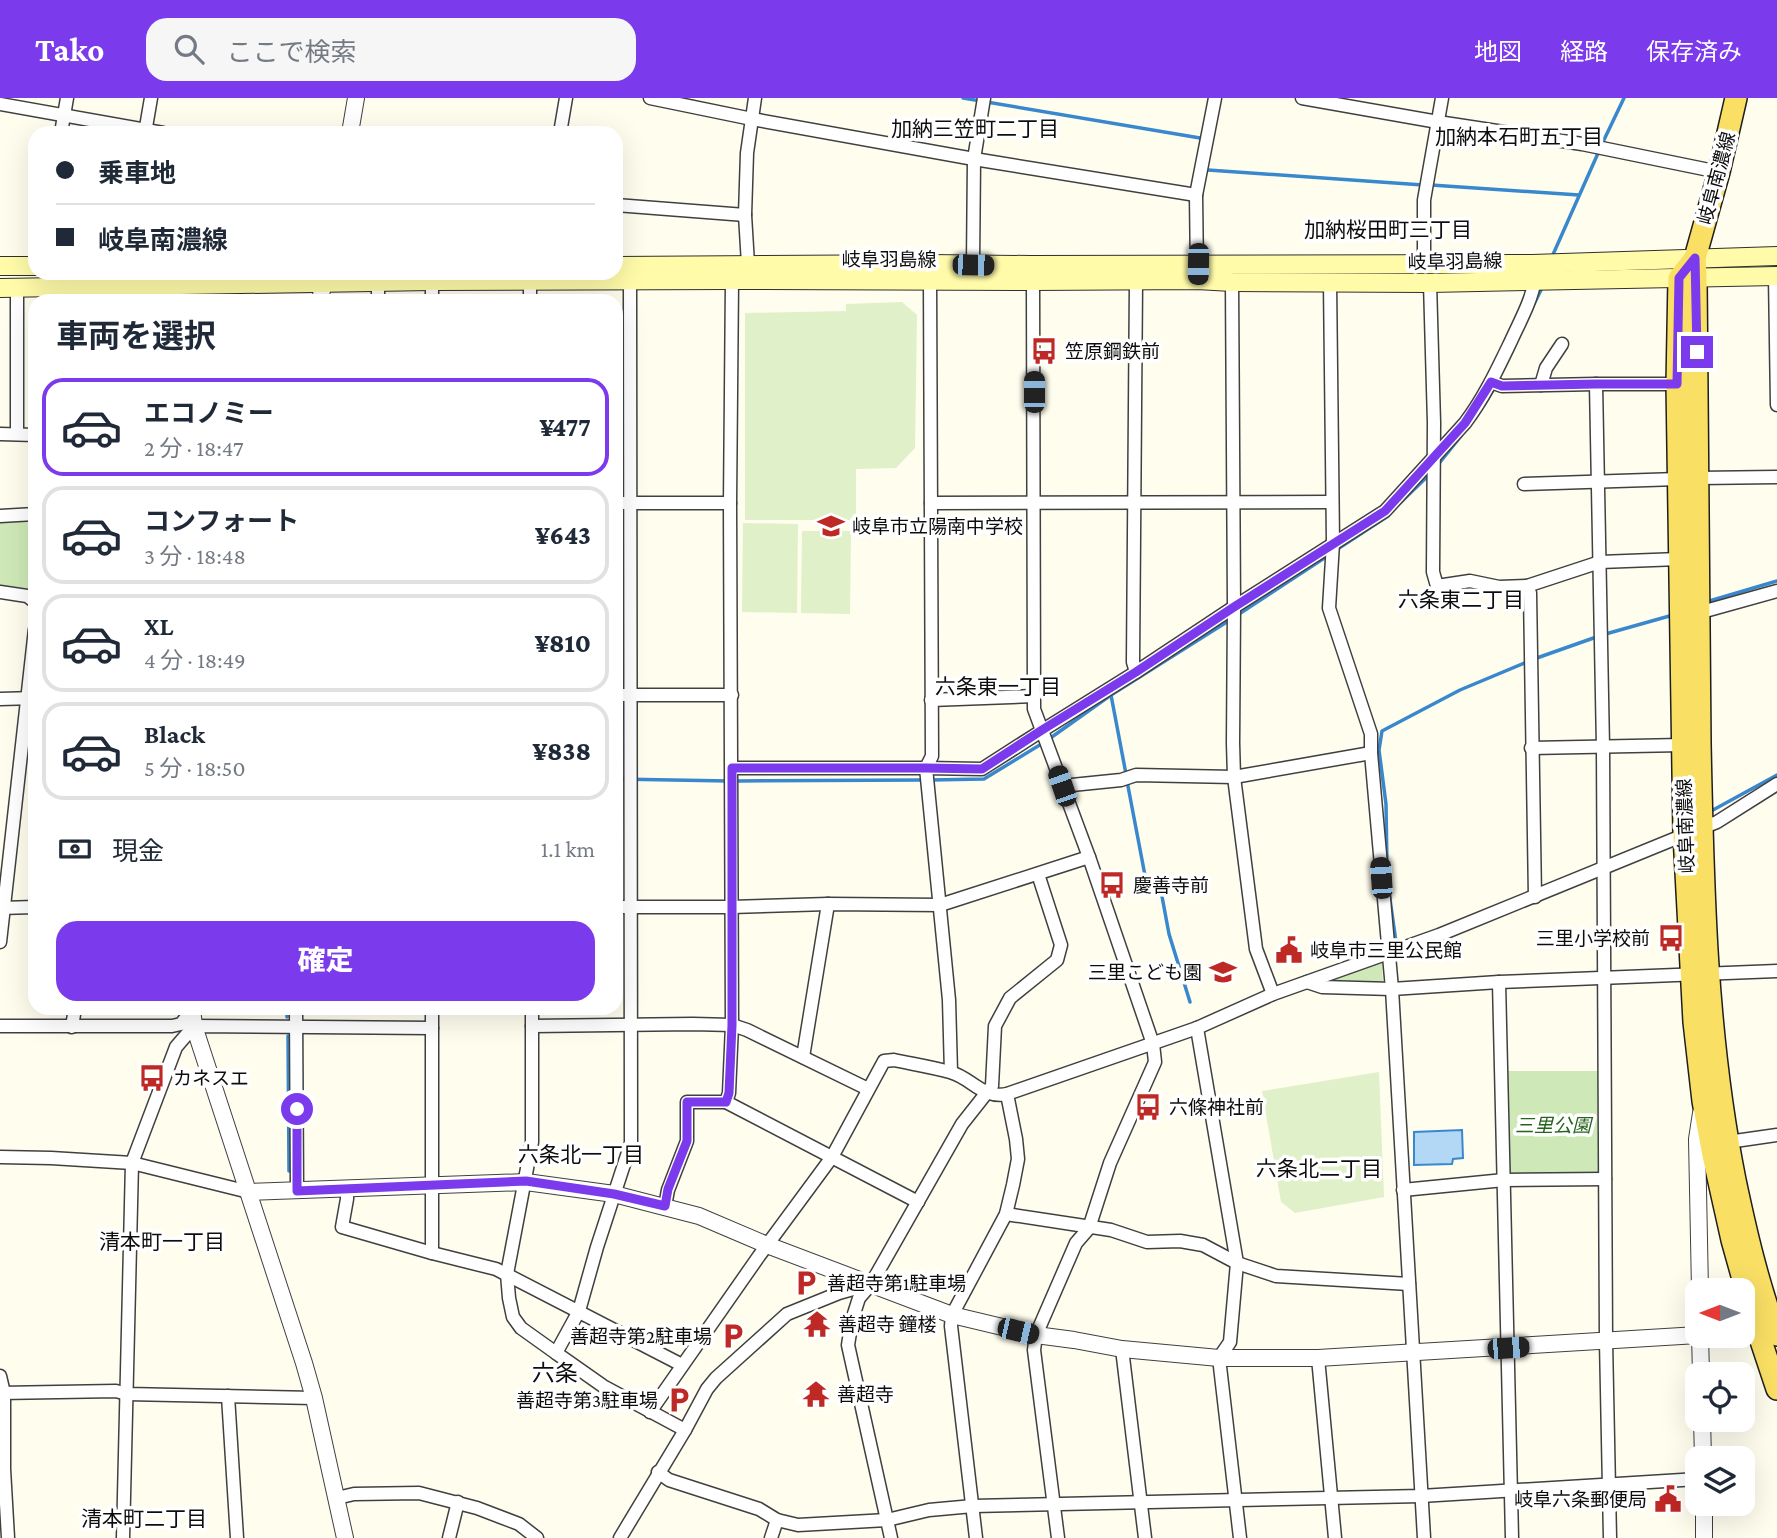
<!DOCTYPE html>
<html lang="ja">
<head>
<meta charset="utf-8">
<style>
  :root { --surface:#fff; --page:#f6f6f7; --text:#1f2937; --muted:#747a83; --line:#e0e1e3; --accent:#7c3aed }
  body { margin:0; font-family:"Crimson Pro","Noto Sans JP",serif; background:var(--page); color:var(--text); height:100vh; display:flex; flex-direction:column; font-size:26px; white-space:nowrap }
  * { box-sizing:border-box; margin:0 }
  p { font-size:23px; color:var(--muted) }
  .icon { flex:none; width:38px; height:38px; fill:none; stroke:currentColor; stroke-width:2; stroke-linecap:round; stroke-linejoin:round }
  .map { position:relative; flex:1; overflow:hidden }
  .details { position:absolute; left:28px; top:196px; width:595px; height:721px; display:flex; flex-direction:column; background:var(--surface); border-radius:21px; box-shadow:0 7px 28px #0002 }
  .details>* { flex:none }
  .guide { position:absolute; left:28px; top:28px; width:595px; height:154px; border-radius:21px; box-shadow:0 7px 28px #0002; display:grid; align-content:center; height:154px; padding:0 28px; background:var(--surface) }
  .needle { width:46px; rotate:270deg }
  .controls { position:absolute; left:1685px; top:1180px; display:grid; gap:14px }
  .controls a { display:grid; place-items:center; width:70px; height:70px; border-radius:14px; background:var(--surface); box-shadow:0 7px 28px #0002; font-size:35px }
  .end { position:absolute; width:32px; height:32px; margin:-16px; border:9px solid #7c3aed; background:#fff; box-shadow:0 0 0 4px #fff }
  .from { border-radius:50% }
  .car { position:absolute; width:21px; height:42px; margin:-21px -10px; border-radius:9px; box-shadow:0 0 5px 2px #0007; background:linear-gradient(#222 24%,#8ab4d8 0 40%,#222 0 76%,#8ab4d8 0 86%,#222 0) }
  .guide b { display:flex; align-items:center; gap:24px; height:66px; font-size:26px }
  .guide b+b { border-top:2px solid var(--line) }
  .guide i { width:18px; height:18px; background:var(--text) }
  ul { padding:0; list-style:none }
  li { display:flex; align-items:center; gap:21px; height:98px; margin:0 14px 10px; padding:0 14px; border:4px solid var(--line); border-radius:21px }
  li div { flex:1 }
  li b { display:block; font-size:26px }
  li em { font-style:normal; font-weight:800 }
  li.current { border-color:var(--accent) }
  li>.icon { width:63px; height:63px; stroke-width:1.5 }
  h2 { padding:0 28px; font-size:32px; line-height:84px }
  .pay { display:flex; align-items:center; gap:18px; height:77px; padding:0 28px; font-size:26px }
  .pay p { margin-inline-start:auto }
  .button { display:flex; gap:14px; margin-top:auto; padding:14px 28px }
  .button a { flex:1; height:80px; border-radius:21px; background:var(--accent); color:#fff; font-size:28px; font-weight:800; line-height:80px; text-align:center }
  header { display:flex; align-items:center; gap:42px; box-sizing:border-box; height:98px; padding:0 35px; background:var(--accent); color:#fff }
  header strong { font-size:33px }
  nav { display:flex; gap:38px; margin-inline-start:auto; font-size:24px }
  .search { width:490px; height:63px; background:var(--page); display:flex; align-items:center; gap:18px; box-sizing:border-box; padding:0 24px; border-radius:21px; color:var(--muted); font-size:26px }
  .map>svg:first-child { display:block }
</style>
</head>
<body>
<header>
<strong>Tako</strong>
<div class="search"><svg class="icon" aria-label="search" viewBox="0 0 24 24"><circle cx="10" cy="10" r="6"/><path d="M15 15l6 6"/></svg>ここで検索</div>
<nav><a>地図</a><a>経路</a><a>保存済み</a></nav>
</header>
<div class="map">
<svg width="1777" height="1440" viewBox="0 0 1777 1440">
  <rect width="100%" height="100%" fill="#fffdee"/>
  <g fill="#cee9b7">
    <path d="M35,421V492L0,487V423Z"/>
    <path d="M1382,862L1383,889L1326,887V881Z"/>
    <path d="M1501,973H1604L1605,1081L1504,1082Z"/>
  </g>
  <g fill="#e0f0c9">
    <path d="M902,204L917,217L915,350L896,370L856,371V422H745V215L846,213V206Z"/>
    <path d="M743,425L798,426L797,515L742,514Z"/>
    <path d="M802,433H851L850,516L801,515Z"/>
    <path d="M1379,974L1384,1099L1295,1115L1281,1104L1262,993Z"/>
  </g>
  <path fill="#b2d8f6" stroke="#3988ce" stroke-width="2" d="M1462,1032L1463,1060L1453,1061L1452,1066L1414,1067V1034Z"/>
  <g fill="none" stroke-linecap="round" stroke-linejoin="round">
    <g stroke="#3988ce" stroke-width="3.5">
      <path d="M963,0L1206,41"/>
      <path d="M1602,46L1624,0"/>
      <path d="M1208,72L1423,87"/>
      <path d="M1431,87L1579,97"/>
      <path d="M1551,161L1599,53"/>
      <path d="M1534,206L1543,188"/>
      <path d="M1484,307L1495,289"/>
      <path d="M1437,368L1461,338"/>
      <path d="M1400,405L1430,376"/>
      <path d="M1336,452L1388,418"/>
      <path d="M1706,504L1777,483"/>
      <path d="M1236,518L1329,457"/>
      <path d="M1534,561L1602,537L1673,517"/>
      <path d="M1111,597L1126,676"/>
      <path d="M1049,641L1111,597L1230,522"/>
      <path d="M616,681L729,683"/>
      <path d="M931,682L984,681L1043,645"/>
      <path d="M738,683L924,682"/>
      <path d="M1127,683L1147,788L1161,793L1169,836L1190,904"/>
      <path d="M1713,712L1777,677"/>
      <path d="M1387,769L1386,706L1379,652L1382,633L1460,592L1527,564"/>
      <path d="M1389,794L1396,844"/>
      <path d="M287,910V919"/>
      <path d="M288,938L289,1073"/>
    </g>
    <defs>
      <g id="minor">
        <path d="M650,0L752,21L974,61L1196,97"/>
        <path d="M1302,0L1438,24L1582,46L1719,74"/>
        <path d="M0,6L163,35"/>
        <path d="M61,35L67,0"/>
        <path d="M145,35L151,0"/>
        <path d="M560,35L566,0"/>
        <path d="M616,107L745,117"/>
        <path d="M748,166L745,117L747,55L755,0"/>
        <path d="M973,167L974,61L984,0"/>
        <path d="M1424,167V102L1442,0"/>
        <path d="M1197,175L1196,97L1215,0"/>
        <path d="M1775,178L1777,307"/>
        <path d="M432,183V203"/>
        <path d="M630,183L631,1045L597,1149L579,1213L556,1255L603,1288L685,1332"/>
        <path d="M1033,183L1034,611L1089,759L1153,946L1155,964L1110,1065L1089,1130L1076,1145L1036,1237L1034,1252L1058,1440"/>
        <path d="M1136,183L1133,564L1136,574"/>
        <path d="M530,184V203"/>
        <path d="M1232,184L1234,509L1233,645L1234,679L1256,851L1273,896"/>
        <path d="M1330,184L1333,445L1329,510L1371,636V655L1392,891L1424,1440"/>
        <path d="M1430,185L1434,325L1433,474L1437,488L1470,483L1499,489L1527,488L1600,464L1679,461"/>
        <path d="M17,190V336"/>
        <path d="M378,203V185"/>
        <path d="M1491,284L1502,288L1596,286H1677"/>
        <path d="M1596,286L1603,649L1606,1243L1610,1440"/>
        <path d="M1541,287L1546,270L1562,246"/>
        <path d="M0,336L35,337"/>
        <path d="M1698,380L1777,379"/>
        <path d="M1524,386L1678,381"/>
        <path d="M616,405H730"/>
        <path d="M931,405L1332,404"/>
        <path d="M0,418L35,416"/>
        <path d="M1527,488L1530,495L1535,799"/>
        <path d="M0,494L27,498L35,504"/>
        <path d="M1698,515L1777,493"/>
        <path d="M616,597H732"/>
        <path d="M0,601L35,600"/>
        <path d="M931,602L1034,598"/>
        <path d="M1531,650L1682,647"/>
        <path d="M732,670H926L932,658L930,182"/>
        <path d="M1062,688L1121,682L1136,677L1234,679L1371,655"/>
        <path d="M1702,730L1717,724L1777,686"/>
        <path d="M616,809H731L828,806L940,807L1089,759"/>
        <path d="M0,810L35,809"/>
        <path d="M0,844L35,531"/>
        <path d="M1307,884L1322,889L1392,891L1499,884L1777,873"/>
        <path d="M1499,884L1512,1440"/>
        <path d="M296,910L297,1093"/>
        <path d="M532,910V1044L507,1176L509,1200L513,1219L521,1230L556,1255"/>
        <path d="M0,928H172L181,926L192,912"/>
        <path d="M532,928L693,926L732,927L747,932L868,991"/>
        <path d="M72,929L75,910"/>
        <path d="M1197,930L1237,1165L1230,1244L1219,1260L1240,1440"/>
        <path d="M803,959L828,806"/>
        <path d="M951,974L949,902L926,670L982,671L1043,632L1136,574L1234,509L1385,413L1465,325C1484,300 1497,272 1511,243C1520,223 1531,204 1535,182"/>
        <path d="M726,1004L918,1104"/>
        <path d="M1728,1044L1777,1037"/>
        <path d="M0,1059L51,1060L132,1065L249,1094"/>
        <path d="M347,1091V1101L342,1129L432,1155L496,1171L682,1267"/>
        <path d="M1403,1092L1504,1082L1605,1081"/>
        <path d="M665,1108L668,1092L687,1043V1004H726L729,995L732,927L730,405L732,182"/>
        <path d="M1006,1116L1111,1132L1147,1144L1180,1143L1203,1147L1237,1165L1276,1178L1409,1186"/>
        <path d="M432,1155V910"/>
        <path d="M1122,1251L1145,1440"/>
        <path d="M1318,1260L1335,1440"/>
        <path d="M0,1278L4,1295V1371L8,1440"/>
        <path d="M0,1295L116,1293L127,1296L314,1300"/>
        <path d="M228,1298L237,1440"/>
        <path d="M650,1314L759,1158L832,1059L884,963L894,962C913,966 932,969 950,974C972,980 982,1001 1007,996L1197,930L1273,896L1439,837L1684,737"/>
        <path d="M658,1374L669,1382L759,1411L777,1422L798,1427L887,1422L929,1412L973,1408L1421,1398L1698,1381"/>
        <path d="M337,1400L354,1396L419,1395L477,1410L519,1426L537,1440"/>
        <path d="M123,1440L132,1065L176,949L194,928L432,930"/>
        <path d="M449,1440L458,1404"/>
        <path d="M620,1440L685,1332L707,1291L716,1280L787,1216L839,1195L871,1186"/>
        <path d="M771,1440L777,1422"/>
        <path d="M891,1440L848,1247L852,1222L859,1200L871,1186L883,1165L962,1026L992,988L995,928L1010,900L1057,862L1061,847L1038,776"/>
        <path d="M976,1440L951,1228L952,1217L1006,1116L1013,1087L1018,1061L1016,1041L1007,996"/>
      </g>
      <g id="tertiary">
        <path d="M350,35L356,0"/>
        <path d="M320,203L325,175"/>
        <path d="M192,910L194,928L304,1265L314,1300L345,1440"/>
        <path d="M249,1094L526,1084L614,1096L699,1118L767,1147L952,1217L1036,1237L1074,1242L1122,1251L1219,1260H1318L1698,1237"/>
        <path d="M1700,1192L1697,1041L1701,1015"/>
        <path d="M1700,1237L1701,1276"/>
        <path d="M1702,1321L1703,1360"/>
        <path d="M1704,1405V1440"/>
      </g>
      <g id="secondary">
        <path d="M0,168H35"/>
        <path d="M616,168L930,166L1030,167L1532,166L1777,158"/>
        <path d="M0,190L432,183L732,182L1033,183L1197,182L1232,184L1430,185L1777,178"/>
      </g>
      <g id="primary">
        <path d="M1736,0L1719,74L1695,160L1696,179C1697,334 1698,489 1700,645C1703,792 1706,937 1735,1082C1746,1134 1758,1186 1777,1237"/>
        <path d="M1695,160L1679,180L1677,286L1684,737L1694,924L1703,1003L1713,1057L1732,1142L1757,1231L1777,1291"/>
      </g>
    </defs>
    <use href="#minor" stroke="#404040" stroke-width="15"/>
    <use href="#tertiary" stroke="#404040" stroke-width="18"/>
    <use href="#secondary" stroke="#2f2f2f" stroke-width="20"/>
    <use href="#primary" stroke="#1e1e1e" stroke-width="24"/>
    <use href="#minor" stroke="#fff" stroke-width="12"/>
    <use href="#tertiary" stroke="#fff" stroke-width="16"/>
    <use href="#secondary" stroke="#fffba9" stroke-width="18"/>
    <use href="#primary" stroke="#f9df64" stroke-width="21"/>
  </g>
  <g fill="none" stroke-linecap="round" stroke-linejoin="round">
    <path stroke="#7c3aed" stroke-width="9" d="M297,1011V1093L526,1083L614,1096L665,1108L668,1091L687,1043V1004H726L729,995L732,927V670H926L982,671L1042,632L1136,574L1234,509L1385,413L1465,325L1491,284L1502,288L1596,286H1677L1679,180L1695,160L1697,254"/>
  </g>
  <defs>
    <symbol id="bus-bare" viewBox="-9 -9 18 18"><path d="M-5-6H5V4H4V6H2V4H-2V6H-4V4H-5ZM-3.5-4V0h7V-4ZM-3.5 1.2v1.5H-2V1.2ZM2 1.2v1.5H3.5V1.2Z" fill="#be2825" stroke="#fff" stroke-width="2.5" paint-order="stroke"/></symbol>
    <symbol id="school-bare" viewBox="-9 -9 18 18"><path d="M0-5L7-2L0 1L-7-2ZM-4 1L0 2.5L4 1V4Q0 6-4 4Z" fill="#be2825" stroke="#fff" stroke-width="2.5" paint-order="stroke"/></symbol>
    <symbol id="civic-bare" viewBox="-9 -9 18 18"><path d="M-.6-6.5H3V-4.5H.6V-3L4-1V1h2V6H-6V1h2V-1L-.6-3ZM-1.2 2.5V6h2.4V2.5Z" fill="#be2825" stroke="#fff" stroke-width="2.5" paint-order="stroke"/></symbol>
    <symbol id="parking-bare" viewBox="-9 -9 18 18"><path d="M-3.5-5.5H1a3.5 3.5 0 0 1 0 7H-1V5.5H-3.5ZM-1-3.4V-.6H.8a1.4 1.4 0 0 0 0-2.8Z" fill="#be2825" stroke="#fff" stroke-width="2.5" paint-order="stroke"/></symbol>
    <symbol id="temple-bare" viewBox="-9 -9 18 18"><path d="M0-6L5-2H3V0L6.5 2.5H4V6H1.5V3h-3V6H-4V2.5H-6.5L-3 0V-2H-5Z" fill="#be2825" stroke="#fff" stroke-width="2.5" paint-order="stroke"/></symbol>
  </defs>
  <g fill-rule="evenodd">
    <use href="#bus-bare" x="1025" y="234" width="38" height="38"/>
    <use href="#school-bare" x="812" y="409" width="38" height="38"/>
    <use href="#bus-bare" x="1093" y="768" width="38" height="38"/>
    <use href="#bus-bare" x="1652" y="821" width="38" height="38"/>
    <use href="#civic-bare" x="1270" y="833" width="38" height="38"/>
    <use href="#school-bare" x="1204" y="855" width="38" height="38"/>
    <use href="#bus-bare" x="133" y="961" width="38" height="38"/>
    <use href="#bus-bare" x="1129" y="990" width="38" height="38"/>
    <use href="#parking-bare" x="787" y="1166" width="38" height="38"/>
    <use href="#temple-bare" x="798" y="1207" width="38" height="38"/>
    <use href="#parking-bare" x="714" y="1219" width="38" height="38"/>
    <use href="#temple-bare" x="797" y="1277" width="38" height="38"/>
    <use href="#parking-bare" x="660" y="1283" width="38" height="38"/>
    <use href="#civic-bare" x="1649" y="1382" width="38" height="38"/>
  </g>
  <g text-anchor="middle" stroke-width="7" stroke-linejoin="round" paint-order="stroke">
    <g font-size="19" fill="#0d0d0d" stroke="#fff">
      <text transform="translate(1716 80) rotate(-75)" y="7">岐阜南濃線</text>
      <text x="889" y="168">岐阜羽島線</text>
      <text transform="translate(1455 163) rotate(-1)" y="7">岐阜羽島線</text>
      <text transform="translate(1685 728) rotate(-92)" y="7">岐阜南濃線</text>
    </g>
    <g font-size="19" fill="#0d0d0d" stroke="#fff" text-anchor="start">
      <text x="1065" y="260">笠原鋼鉄前</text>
      <text x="852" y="435">岐阜市立陽南中学校</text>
      <text x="1133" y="794">慶善寺前</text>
      <text x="1650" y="847" text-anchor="end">三里小学校前</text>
      <text x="1310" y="859">岐阜市三里公民館</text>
      <text x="1202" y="881" text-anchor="end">三里こども園</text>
      <text x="173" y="987">カネスエ</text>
      <text x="1169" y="1016">六條神社前</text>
      <text x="827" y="1192">善超寺第1駐車場</text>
      <text x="838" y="1233">善超寺 鐘楼</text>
      <text x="712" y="1245" text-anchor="end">善超寺第2駐車場</text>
      <text x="837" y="1303">善超寺</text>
      <text x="658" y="1309" text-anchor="end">善超寺第3駐車場</text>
      <text x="1647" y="1408" text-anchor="end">岐阜六条郵便局</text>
    </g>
    <g font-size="19" font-style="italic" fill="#27651d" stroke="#fff">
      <text x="1553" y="1034">三里公園</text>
    </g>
    <g font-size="21" fill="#0d0d0d" stroke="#fff">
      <text x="975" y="38">加納三笠町二丁目</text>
      <text x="1519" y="46">加納本石町五丁目</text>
      <text x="1388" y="139">加納桜田町三丁目</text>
      <text x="1461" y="509">六条東二丁目</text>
      <text x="998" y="596">六条東一丁目</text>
      <text x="581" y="1064">六条北一丁目</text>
      <text x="1319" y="1078">六条北二丁目</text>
      <text x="162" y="1151">清本町一丁目</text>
      <text x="144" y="1428">清本町二丁目</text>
    </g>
    <g font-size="23" fill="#0d0d0d" stroke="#fff">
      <text x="555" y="1283">六条</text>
    </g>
  </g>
</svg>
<div class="controls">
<a><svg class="needle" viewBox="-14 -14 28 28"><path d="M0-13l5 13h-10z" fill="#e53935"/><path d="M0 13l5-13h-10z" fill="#747a83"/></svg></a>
<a><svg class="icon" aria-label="locate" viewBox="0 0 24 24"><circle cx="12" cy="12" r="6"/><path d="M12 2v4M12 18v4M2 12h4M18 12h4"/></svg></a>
<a><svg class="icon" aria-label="layers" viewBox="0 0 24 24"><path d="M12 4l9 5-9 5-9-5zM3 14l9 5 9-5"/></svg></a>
</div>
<i class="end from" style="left:297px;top:1011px"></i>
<i class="end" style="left:1697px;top:254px"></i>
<i class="car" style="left:1198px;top:166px;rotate:181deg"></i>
<i class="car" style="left:973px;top:167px;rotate:91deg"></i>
<i class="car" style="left:1034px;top:294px;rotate:0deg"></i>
<i class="car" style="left:1062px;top:688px;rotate:341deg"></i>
<i class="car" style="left:1381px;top:780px;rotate:356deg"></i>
<i class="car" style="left:1018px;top:1233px;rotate:103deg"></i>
<i class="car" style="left:1508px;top:1250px;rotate:86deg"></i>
<div class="guide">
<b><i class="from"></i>乗車地</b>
<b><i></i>岐阜南濃線</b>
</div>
<section class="details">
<h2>車両を選択</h2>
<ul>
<li class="current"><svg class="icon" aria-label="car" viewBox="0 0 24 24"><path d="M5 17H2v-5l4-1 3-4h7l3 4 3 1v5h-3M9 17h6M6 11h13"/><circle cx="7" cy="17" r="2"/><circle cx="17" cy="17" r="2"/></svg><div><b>エコノミー</b><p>2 分 · 18:47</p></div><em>¥477</em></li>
<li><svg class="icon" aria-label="car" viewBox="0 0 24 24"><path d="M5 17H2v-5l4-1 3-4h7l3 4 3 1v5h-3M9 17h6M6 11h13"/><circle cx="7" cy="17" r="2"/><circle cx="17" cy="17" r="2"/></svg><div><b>コンフォート</b><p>3 分 · 18:48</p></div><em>¥643</em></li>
<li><svg class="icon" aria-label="car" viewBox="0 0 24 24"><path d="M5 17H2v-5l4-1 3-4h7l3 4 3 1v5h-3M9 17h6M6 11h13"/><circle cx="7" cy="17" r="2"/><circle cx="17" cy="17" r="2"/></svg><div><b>XL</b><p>4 分 · 18:49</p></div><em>¥810</em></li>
<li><svg class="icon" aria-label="car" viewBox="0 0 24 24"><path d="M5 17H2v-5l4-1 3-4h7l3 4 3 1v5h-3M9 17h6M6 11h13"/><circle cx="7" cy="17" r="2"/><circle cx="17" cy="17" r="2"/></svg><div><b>Black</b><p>5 分 · 18:50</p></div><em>¥838</em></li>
</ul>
<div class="pay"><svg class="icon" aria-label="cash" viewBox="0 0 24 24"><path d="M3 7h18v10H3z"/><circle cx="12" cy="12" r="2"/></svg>現金<p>1.1 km</p></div>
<div class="button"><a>確定</a></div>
</section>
</div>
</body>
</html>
